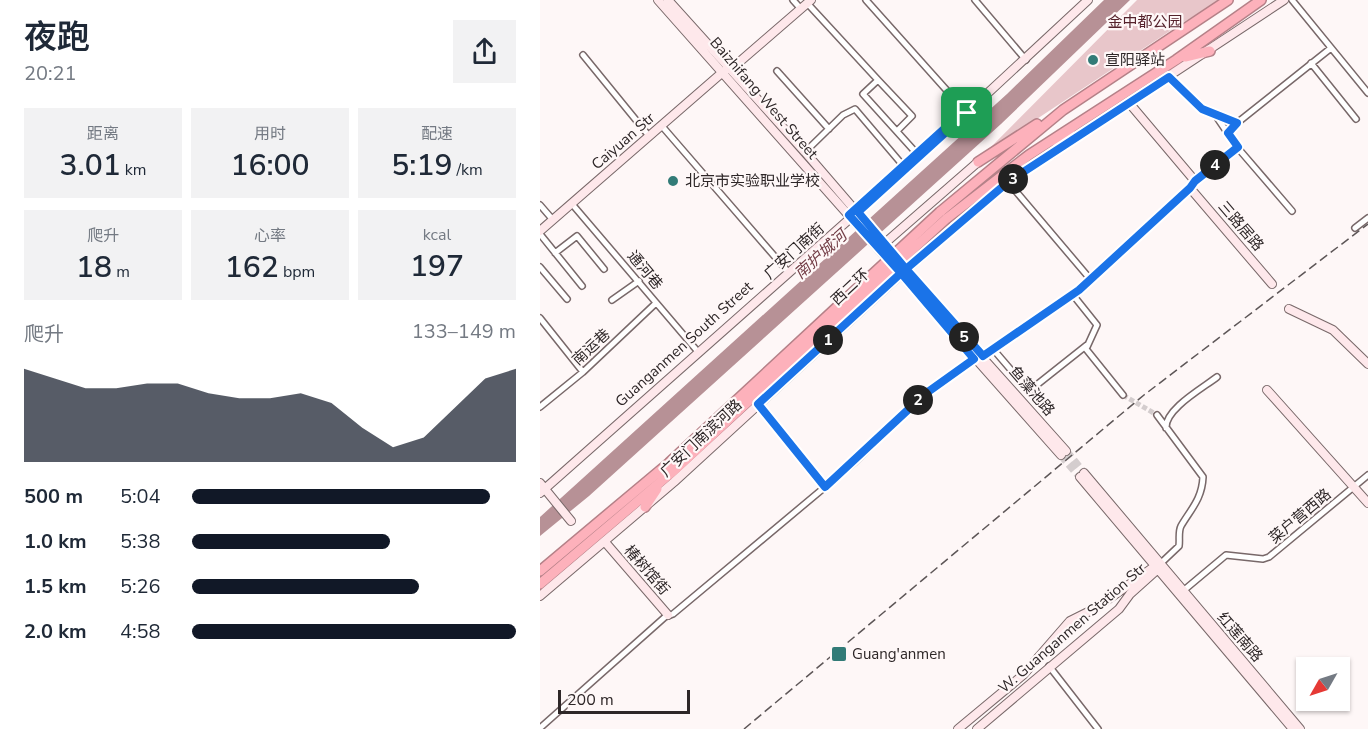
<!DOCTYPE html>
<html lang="zh">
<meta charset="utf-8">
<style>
:root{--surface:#fff;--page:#f2f2f3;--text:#1f2937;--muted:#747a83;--accent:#111827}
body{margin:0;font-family:"Nunito Sans","Noto Sans SC",sans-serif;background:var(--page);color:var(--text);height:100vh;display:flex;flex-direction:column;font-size:22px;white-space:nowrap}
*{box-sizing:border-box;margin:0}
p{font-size:20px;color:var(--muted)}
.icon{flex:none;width:33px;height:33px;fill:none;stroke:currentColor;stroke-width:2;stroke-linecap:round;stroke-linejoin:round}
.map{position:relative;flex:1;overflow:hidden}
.sheet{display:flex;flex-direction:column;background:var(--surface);width:540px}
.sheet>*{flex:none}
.needle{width:39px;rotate:231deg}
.tools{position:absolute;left:756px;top:657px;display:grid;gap:12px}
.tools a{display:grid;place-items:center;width:54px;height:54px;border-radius:0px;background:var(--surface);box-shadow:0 2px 4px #0004;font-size:30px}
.scale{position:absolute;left:18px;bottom:15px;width:132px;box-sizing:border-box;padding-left:6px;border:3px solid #2e2728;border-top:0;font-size:16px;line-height:21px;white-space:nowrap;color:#2e2728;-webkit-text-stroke:4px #fef7f7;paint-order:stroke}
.pin{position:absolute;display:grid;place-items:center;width:51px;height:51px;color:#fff;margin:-26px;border-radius:12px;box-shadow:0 3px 9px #0006}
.km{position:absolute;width:30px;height:30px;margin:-15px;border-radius:50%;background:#222;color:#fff;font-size:16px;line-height:30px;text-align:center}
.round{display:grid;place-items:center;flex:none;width:63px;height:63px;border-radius:0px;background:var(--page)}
.headline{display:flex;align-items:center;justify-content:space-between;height:102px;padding:0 24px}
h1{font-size:33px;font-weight:600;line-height:45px}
.metrics{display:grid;grid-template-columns:repeat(3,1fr);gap:9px;height:102px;padding:6px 24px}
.metrics div{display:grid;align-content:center;border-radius:0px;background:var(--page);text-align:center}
.metrics b{font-size:30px;font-weight:600}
.metrics small{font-size:16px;font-weight:400}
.metrics p{font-size:16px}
.chart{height:168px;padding:12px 24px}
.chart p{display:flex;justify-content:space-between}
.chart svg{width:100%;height:108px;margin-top:6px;fill:var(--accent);opacity:.7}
ul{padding:0 24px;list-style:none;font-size:20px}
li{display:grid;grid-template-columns:96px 72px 1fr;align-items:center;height:45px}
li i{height:15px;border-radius:8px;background:var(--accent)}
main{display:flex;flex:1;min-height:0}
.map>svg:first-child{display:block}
.green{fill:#e8c6ca}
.water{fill:#b79196}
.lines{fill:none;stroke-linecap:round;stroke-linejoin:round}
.street-tunnel{stroke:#d4cdce;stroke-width:5;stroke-dasharray:5 2.5;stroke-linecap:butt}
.secondary-tunnel{stroke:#d4cdce;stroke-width:8;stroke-dasharray:8 4;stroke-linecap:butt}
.street-casing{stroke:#786869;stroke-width:8}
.secondary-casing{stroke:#786869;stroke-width:10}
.highway-casing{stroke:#b58188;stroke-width:12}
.street{stroke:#fff;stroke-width:5}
.secondary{stroke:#fee8eb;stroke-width:8}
.highway{stroke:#fdb1bb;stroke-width:9}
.rail{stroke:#5d5657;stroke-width:1.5;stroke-dasharray:9 4.5;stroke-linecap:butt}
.highway-bridge-casing{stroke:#b58188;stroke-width:12;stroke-linecap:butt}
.highway-bridge{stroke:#fdb1bb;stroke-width:9}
.route-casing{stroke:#fff;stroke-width:12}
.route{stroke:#1a73e8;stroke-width:8}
.poi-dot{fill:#327b77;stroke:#fef7f7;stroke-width:2}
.labels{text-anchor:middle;stroke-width:4.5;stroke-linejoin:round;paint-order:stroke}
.park-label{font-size:15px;fill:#55222c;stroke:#fef7f7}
.poi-label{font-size:15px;fill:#2e2728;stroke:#fef7f7;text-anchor:start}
.street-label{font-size:15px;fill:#2e2728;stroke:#fef7f7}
.water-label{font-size:16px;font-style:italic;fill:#733d46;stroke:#fef7f7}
</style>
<main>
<section class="sheet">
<div class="headline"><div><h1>夜跑</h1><p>20:21</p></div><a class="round"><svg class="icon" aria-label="share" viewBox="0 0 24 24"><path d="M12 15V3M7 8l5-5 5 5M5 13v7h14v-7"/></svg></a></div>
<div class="metrics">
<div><p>距离</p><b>3.01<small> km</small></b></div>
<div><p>用时</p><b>16:00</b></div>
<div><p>配速</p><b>5:19<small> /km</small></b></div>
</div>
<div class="metrics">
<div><p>爬升</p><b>18<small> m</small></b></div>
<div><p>心率</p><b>162<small> bpm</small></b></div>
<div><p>kcal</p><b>197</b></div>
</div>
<div class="chart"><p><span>爬升</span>133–149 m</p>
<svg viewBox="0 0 160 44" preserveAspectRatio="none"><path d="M0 44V6L10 10L20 14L30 14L40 12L50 12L60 16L70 18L80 18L90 16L100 20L110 30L120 38L130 34L140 22L150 10L160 6V44z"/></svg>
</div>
<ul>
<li><b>500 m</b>5:04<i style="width:92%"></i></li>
<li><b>1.0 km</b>5:38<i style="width:61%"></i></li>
<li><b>1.5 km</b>5:26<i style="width:70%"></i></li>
<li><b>2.0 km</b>4:58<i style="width:100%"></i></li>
</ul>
</section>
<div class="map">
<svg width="828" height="729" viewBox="0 0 828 729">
<rect width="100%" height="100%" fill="#fef7f7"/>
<!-- green -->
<path class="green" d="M597,0H682L642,23L444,154Z"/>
<!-- water -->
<path class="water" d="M564,0H590L461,124L49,496L0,536V517L467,94Z"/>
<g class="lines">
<!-- street-tunnel -->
<path class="street-tunnel" d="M583,395L617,415"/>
<!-- secondary-tunnel -->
<path class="secondary-tunnel" d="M526,451L544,473
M521,455L540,477"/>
<!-- street casing -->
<g class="street-casing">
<path id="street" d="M253,0L261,9
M326,0L427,113
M435,0L486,60
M752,0L828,93
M267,3L338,80L323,94L379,156
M43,55L109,136
M771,63L816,119
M237,71L289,129
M629,77L662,109L697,123L791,48
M338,80L372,116L357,131
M676,116L697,147L752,211
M121,125L249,273
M265,152L303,115L315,109L366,169
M655,181L697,147
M468,182L551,280
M32,204L159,353
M0,205L13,220
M815,228L828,218
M0,234L42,286
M15,253L37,236L64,269
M0,267L27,299
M533,295L557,325L546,349L583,395
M72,300L99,281
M0,318L43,372
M453,349L489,391L547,345
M443,356L539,290L650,188
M218,404L285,487
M0,407L43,372L116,303
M617,415L663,477C662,499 651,509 641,526C638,532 640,540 639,546L620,564
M626,428C625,409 663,388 677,377
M643,591L686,555L723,559L729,557L828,475
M509,666L558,729
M0,728L125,617L133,614L315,462L385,394L434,359"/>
</g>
<!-- secondary casing -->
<g class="secondary-casing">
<path id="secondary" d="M118,0L521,455
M128,0L265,152L425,338L526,451
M590,104L655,181L650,188L732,284
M0,231L184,71L197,64L271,0
M345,243L438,162
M749,309L793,330L828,364
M727,390L828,503
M544,473L760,729
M540,477L753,729
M0,483L31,521
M0,493L366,169L548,0
M65,542L128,615
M0,596L134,482L361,274L468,182L744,0
M418,729L483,675L530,621L556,608L618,564
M437,729L579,609L590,594L619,568"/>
</g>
<!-- highway casing -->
<g class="highway-casing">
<path id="highway" d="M645,57L670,51
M512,153L530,133
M438,162L497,124
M400,212L523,110L688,0
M406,219L489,155L636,60L721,0
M105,507L117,489
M0,571L129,463L309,296
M0,584L137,468L315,302"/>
</g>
<!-- street -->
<use href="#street" class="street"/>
<!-- secondary -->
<use href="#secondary" class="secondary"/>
<!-- highway -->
<use href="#highway" class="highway"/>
<!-- rail -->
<path class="rail" d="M204,729L604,395L828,224"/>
<!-- highway-bridge casing -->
<g class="highway-bridge-casing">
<path id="highway-bridge" d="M309,296L400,212
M315,302L406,219"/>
</g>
<!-- highway-bridge -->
<use href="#highway-bridge" class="highway-bridge"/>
</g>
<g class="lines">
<!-- route casing -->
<g class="route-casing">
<path id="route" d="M427,113L318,212L366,269L361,273L218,404L285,487L385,394L434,359L361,273L366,269L468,182L629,77L662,109L697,123L688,133L698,147L655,181L650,188L539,290L443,356L366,269L361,273L309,215L425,110L427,113"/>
</g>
<!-- route -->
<use href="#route" class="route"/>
</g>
<!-- markers -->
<g class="poi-dot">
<circle cx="553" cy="60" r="6"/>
<circle cx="133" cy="181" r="6"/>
<rect x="291" y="646" width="16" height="16" rx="3"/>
</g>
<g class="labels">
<!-- park labels -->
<g class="park-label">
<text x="605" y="27">金中都公园</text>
</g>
<!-- poi labels -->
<g class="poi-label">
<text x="565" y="65">宣阳驿站</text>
<text x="145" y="186">北京市实验职业学校</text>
<text x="312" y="659">Guang'anmen</text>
</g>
<!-- street labels -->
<g class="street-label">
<text transform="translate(224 98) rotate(49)" y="5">Baizhifang West Street</text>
<text transform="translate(83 141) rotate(-41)" y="5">Caiyuan Str</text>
<text transform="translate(701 226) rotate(49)" y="5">三路居路</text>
<text transform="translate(254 251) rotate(-42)" y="5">广安门南街</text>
<text transform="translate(105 270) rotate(50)" y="5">通河巷</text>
<text transform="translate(310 287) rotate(-43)" y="5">西二环</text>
<text transform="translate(144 344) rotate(-42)" y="5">Guanganmen South Street</text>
<text transform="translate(51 347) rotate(-43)" y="5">南运巷</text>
<text transform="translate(492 391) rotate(49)" y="5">鱼藻池路</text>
<text transform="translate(161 438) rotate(-43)" y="5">广安门南滨河路</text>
<text transform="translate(760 516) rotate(-40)" y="5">菜户营西路</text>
<text transform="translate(107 570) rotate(49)" y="5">椿树馆街</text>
<text transform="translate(532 628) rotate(-41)" y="5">W. Guanganmen Station Str</text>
<text transform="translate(700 637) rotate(49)" y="5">红莲南路</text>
</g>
<!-- water labels -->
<g class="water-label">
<text transform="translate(280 254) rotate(-42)" y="6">南护城河</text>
</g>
</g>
</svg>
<div class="tools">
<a><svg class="needle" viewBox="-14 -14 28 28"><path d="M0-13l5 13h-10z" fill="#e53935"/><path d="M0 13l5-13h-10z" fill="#747a83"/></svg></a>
</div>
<div class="scale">200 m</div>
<div class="pin" style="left:427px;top:113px;background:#1e9e55"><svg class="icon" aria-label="arrive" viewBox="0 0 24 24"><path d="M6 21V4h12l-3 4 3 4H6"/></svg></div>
<b class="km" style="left:288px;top:340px">1</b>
<b class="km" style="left:378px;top:400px">2</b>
<b class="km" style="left:473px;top:179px">3</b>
<b class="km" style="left:675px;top:165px">4</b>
<b class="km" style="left:424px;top:337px">5</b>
</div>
</main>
